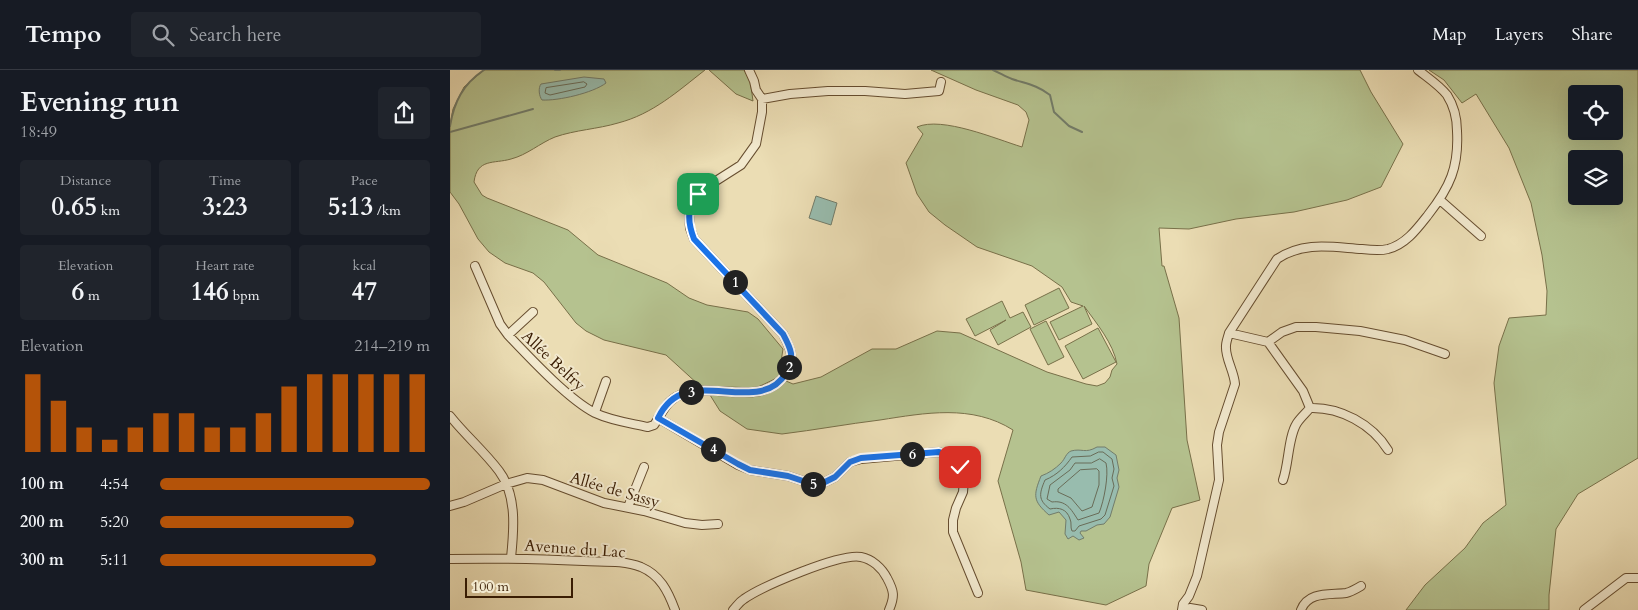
<!DOCTYPE html>
<meta charset="utf-8">
<style>
:root{--surface:#171b24;--page:#20242c;--text:#f1f3f6;--muted:#9ea1a6;--line:#363941;--accent:#b45309}
body{margin:0;font-family:Cardo,serif;background:var(--page);color:var(--text);height:100vh;display:flex;flex-direction:column;font-size:19px;white-space:nowrap}
*{box-sizing:border-box;margin:0}
p{font-size:16px;color:var(--muted)}
.icon{flex:none;width:28px;height:28px;fill:none;stroke:currentColor;stroke-width:2;stroke-linecap:round;stroke-linejoin:round}
.map{position:relative;flex:1;overflow:hidden}
.details{display:flex;flex-direction:column;background:var(--surface);width:450px}
.details>*{flex:none}
.tools{position:absolute;left:1118px;top:15px;display:grid;gap:10px}
.tools a{display:grid;place-items:center;width:55px;height:55px;border-radius:5px;background:var(--surface);box-shadow:0 5px 20px #0002;font-size:25px}
.scale{position:absolute;left:15px;bottom:12px;width:108px;box-sizing:border-box;padding-left:5px;border:2px solid #3a1d03;border-top:0;font-size:14px;line-height:18px;white-space:nowrap;color:#3a1d03;-webkit-text-stroke:4px #f2e9ce;paint-order:stroke}
.pin{position:absolute;display:grid;place-items:center;width:42px;height:42px;color:#fff;margin:-21px;border-radius:10px;box-shadow:0 2px 8px #0006}
.km{position:absolute;width:25px;height:25px;margin:-12px;border-radius:50%;background:#222;color:#fff;font-size:14px;line-height:25px;text-align:center}
.round{display:grid;place-items:center;flex:none;width:52px;height:52px;border-radius:5px;background:var(--page)}
.summary{display:flex;align-items:center;justify-content:space-between;height:85px;padding:0 20px}
h1{font-size:28px;font-weight:700;line-height:38px}
.figures{display:grid;grid-template-columns:repeat(3,1fr);gap:8px;height:85px;padding:5px 20px}
.figures div{display:grid;align-content:center;border-radius:5px;background:var(--page);text-align:center}
.figures b{font-size:25px;font-weight:700}
.figures small{font-size:14px;font-weight:400}
.figures p{font-size:14px}
.chart{height:140px;padding:10px 20px}
.chart p{display:flex;justify-content:space-between}
.chart svg{width:100%;height:90px;margin-top:5px;stroke:var(--accent);stroke-width:6}
ul{padding:0 20px;list-style:none;font-size:16px}
li{display:grid;grid-template-columns:80px 60px 1fr;align-items:center;height:38px}
li i{height:12px;border-radius:6px;background:var(--accent)}
header{display:flex;align-items:center;gap:30px;box-sizing:border-box;height:70px;padding:0 25px;background:var(--surface);border-bottom:1px solid var(--line)}
header strong{font-size:24px}
nav{display:flex;gap:28px;margin-inline-start:auto;font-size:18px}
.search{width:350px;height:45px;background:var(--page);display:flex;align-items:center;gap:12px;box-sizing:border-box;padding:0 18px;border-radius:5px;color:var(--muted);font-size:19px}
main{display:flex;flex:1;min-height:0}
.map>svg:first-child{display:block}
.green{fill:#b5c28f;stroke:#787049;fill-rule:evenodd}
.water{fill:#98bcae;stroke:#727c6a}
.lines{fill:none;stroke-linecap:round;stroke-linejoin:round}
.shore{stroke:#696c58;stroke-width:1}
.stream{stroke:#727c6a;stroke-width:2}
.minor-casing{stroke:#664d2f;stroke-width:10}
.minor{stroke:#f2e9ce;stroke-width:8}
.route-casing{stroke:#fff;stroke-width:10}
.route{stroke:#1a73e8;stroke-width:6}
.labels{text-anchor:middle;stroke-width:4;stroke-linejoin:round;paint-order:stroke}
.street-label{font-size:16px;fill:#3a1d03;stroke:#f2e9ce}
</style>
<header>
<strong>Tempo</strong>
<div class="search"><svg class="icon" aria-label="search" viewBox="0 0 24 24"><circle cx="10" cy="10" r="6"/><path d="M15 15l6 6"/></svg>Search here</div>
<nav><a>Map</a><a>Layers</a><a>Share</a></nav>
</header>
<main>
<section class="details">
<div class="summary"><div><h1>Evening run</h1><p>18:49</p></div><a class="round"><svg class="icon" aria-label="share" viewBox="0 0 24 24"><path d="M12 15V3M7 8l5-5 5 5M5 13v7h14v-7"/></svg></a></div>
<div class="figures">
<div><p>Distance</p><b>0.65<small> km</small></b></div>
<div><p>Time</p><b>3:23</b></div>
<div><p>Pace</p><b>5:13<small> /km</small></b></div>
</div>
<div class="figures">
<div><p>Elevation</p><b>6<small> m</small></b></div>
<div><p>Heart rate</p><b>146<small> bpm</small></b></div>
<div><p>kcal</p><b>47</b></div>
</div>
<div class="chart"><p><span>Elevation</span>214–219 m</p>
<svg viewBox="0 0 160 44" preserveAspectRatio="none"><path d="M5 44V6M15 44V19M25 44V32M35 44V38M45 44V32M55 44V25M65 44V25M75 44V32M85 44V32M95 44V25M105 44V12M115 44V6M125 44V6M135 44V6M145 44V6M155 44V6"/></svg>
</div>
<ul>
<li><b>100 m</b>4:54<i style="width:100%"></i></li>
<li><b>200 m</b>5:20<i style="width:72%"></i></li>
<li><b>300 m</b>5:11<i style="width:80%"></i></li>
</ul>
</section>
<div class="map">
<svg width="1188" height="540" viewBox="0 0 1188 540">
<rect width="100%" height="100%" fill="#ebddb4"/>
<filter id="stains"><feTurbulence type="fractalNoise" baseFrequency=".004" numOctaves="4"/><feColorMatrix values="0 0 0 0 .2 0 0 0 0 .09 0 0 0 0 .02 0 0 0 .5 -.17"/></filter>
<radialGradient id="worn" r=".72"><stop offset=".6" stop-color="#630" stop-opacity="0"/><stop offset="1" stop-color="#630" stop-opacity=".3"/></radialGradient>
<!-- green -->
<path class="green" d="M34,0H255C228,21 203,44 168,53C148,59 125,60 105,67C90,73 77,85 61,89C44,94 27,88 24,112L32,125L37,128L118,160L148,185L217,213L239,228L257,235L298,242L308,249L333,279L330,298L331,306L306,318L250,316L216,285L154,270L136,261L126,253L94,212L83,203L55,193L39,182L28,169L9,134L0,122V56L3,39L14,17Z
M259,0H294L300,9L303,31L286,24Z
M481,0H910L921,22L953,74L931,117L897,130L844,142L786,149L739,159L709,158L712,196H714L729,248L737,370L750,430L722,438L699,494L696,516L656,535L576,520L571,492L548,411L563,360C522,334 475,343 430,350C397,354 365,360 332,364L297,359L270,341L260,325H311L336,311L343,314L371,307L422,279H446L487,261L510,263L597,302L636,314L647,316L655,313L660,307L662,300L667,294C663,273 647,254 634,236L642,254L609,270L600,252L633,236L621,232L612,217L582,196L527,177L495,155L479,142L467,124L456,93L473,64L467,57C492,46 546,69 572,77L579,50L576,42L568,35L526,20Z
M979,0H1188V388L1128,424L1106,459L1099,525V540H956L975,515L1015,478L1033,453L1056,435L1044,313L1049,276L1059,248L1096,245L1097,221L1092,185L1081,133L1059,78L1026,24L1012,33L994,10ZM1126,24H1164V61H1126ZM1126,89H1164V126H1126Z
M609,218L619,238L584,255L575,235Z
M552,231L560,248L573,242L581,257L548,275L540,260L556,250L525,266L516,249Z
M596,251L614,287L598,295L580,259Z
M648,258L666,292L633,309L615,276Z"/>
<!-- water -->
<path class="water" d="M134,7L154,9L156,13C143,23 108,31 92,30C89,26 88,18 91,14Z
M366,126L387,133L381,155L359,148Z
M647,377H655L666,385L669,400L667,408L669,417L660,447L654,454L647,455L636,461H631L630,463L634,468L629,470L623,466L618,469L615,464L616,450L609,442L599,445C583,431 583,426 591,406C599,403 605,399 611,393C615,389 616,383 621,381C632,378 635,384 647,377Z"/>
<g class="lines">
<!-- shore -->
<path class="shore" d="M134,12L137,14L135,17L100,25L95,23L96,18Z
M649,382H653L662,389L664,399L662,408L664,416L655,445L651,449L629,456L625,461H622C620,457 622,453 620,449C617,439 609,437 600,439C588,430 589,424 595,410C607,405 615,397 622,387L640,386Z
M650,389L656,393C659,405 654,431 649,443L628,450C621,439 616,430 602,432L597,429L600,415L620,400L625,393H641Z
M647,399L649,401V415L642,437L632,441L621,428L608,422V419L630,400Z"/>
<!-- stream -->
<path class="stream" d="M105,0H110
M543,0C550,3 556,7 562,9C577,14 587,15 600,25L604,42L619,56L632,62
M0,56C4,32 13,14 34,0
M0,62L83,39"/>
<!-- minor casing -->
<g class="minor-casing">
<path id="minor" d="M312,29L340,24L378,21H415L455,24L489,21L491,12
M990,130L1031,166
M25,196L50,254L58,265C80,288 118,329 145,343C162,351 180,353 198,357L204,355C214,341 216,329 235,323C264,313 316,338 336,303C345,286 341,280 333,264L244,169L240,158L239,144L241,132L258,116L291,95L306,74L312,42V29L306,20L304,11L299,0
M779,263L818,272L832,262L846,257H866L910,261L955,270L995,284
M58,265L83,242
M818,272L853,321L860,338C890,337 922,354 938,380
M145,342L156,311
M0,346C15,365 34,381 49,401C67,425 64,459 61,488
M208,348L288,395L300,400L338,406L365,415L375,412L385,407L400,392L411,389L489,382L501,388L510,397L514,410L513,422L506,438L503,450V462L528,523
M833,410C839,393 838,367 847,353C851,347 856,343 860,338
M0,436L14,432L56,414L77,408L93,410L154,433L194,441L235,453L252,455L268,454
M178,437L194,397
M0,489C45,488 89,489 134,491C152,492 173,490 191,497C210,505 218,521 225,540
M283,540C287,536 289,532 294,529C313,516 390,483 411,487C422,489 432,498 437,508C444,521 445,526 439,540
M732,540L733,534L739,526L747,506L769,410L767,375L769,362L785,314C784,301 775,288 776,276C776,272 778,267 779,263L827,189C854,171 881,177 912,179C920,180 930,181 938,179C956,174 967,159 978,145C1000,117 1009,97 1007,61C1007,48 1004,36 997,25C989,15 978,8 968,0
M735,540L740,538L752,540
M851,540C858,521 880,525 896,523C901,522 906,519 911,516
M1134,540L1176,508H1188"/>
</g>
<!-- minor -->
<use href="#minor" class="minor"/>
</g>
<g class="lines">
<!-- route casing -->
<g class="route-casing">
<path id="route" d="M248,124C236,138 238,153 244,169L333,264C341,279 345,286 336,303C316,338 266,313 236,323C223,326 214,336 208,348L288,394L300,400L338,406L365,415L375,412L385,407L400,392L411,388L489,382L501,388L510,397"/>
</g>
<!-- route -->
<use href="#route" class="route"/>
</g>
<g class="labels">
<!-- street labels -->
<g class="street-label">
<text transform="translate(104 290) rotate(43)" y="6">Allée Belfry</text>
<text transform="translate(165 419) rotate(16)" y="6">Allée de Sassy</text>
<text transform="translate(125 478) rotate(4)" y="6">Avenue du Lac</text>
</g>
</g>
<rect width="100%" height="100%" filter="url(#stains)"/>
<rect width="100%" height="100%" fill="url(#worn)"/>
</svg>
<div class="tools">
<a><svg class="icon" aria-label="locate" viewBox="0 0 24 24"><circle cx="12" cy="12" r="6"/><path d="M12 2v4M12 18v4M2 12h4M18 12h4"/></svg></a>
<a><svg class="icon" aria-label="layers" viewBox="0 0 24 24"><path d="M12 4l9 5-9 5-9-5zM3 14l9 5 9-5"/></svg></a>
</div>
<div class="scale">100 m</div>
<div class="pin" style="left:248px;top:124px;background:#1e9e55"><svg class="icon" aria-label="arrive" viewBox="0 0 24 24"><path d="M6 21V4h12l-3 4 3 4H6"/></svg></div>
<div class="pin" style="left:510px;top:397px;background:#d93025"><svg class="icon" aria-label="check" viewBox="0 0 24 24"><path d="M5 12l5 5 9-10"/></svg></div>
<b class="km" style="left:285px;top:212px">1</b>
<b class="km" style="left:339px;top:297px">2</b>
<b class="km" style="left:241px;top:322px">3</b>
<b class="km" style="left:263px;top:379px">4</b>
<b class="km" style="left:363px;top:414px">5</b>
<b class="km" style="left:462px;top:384px">6</b>
</div>
</main>
